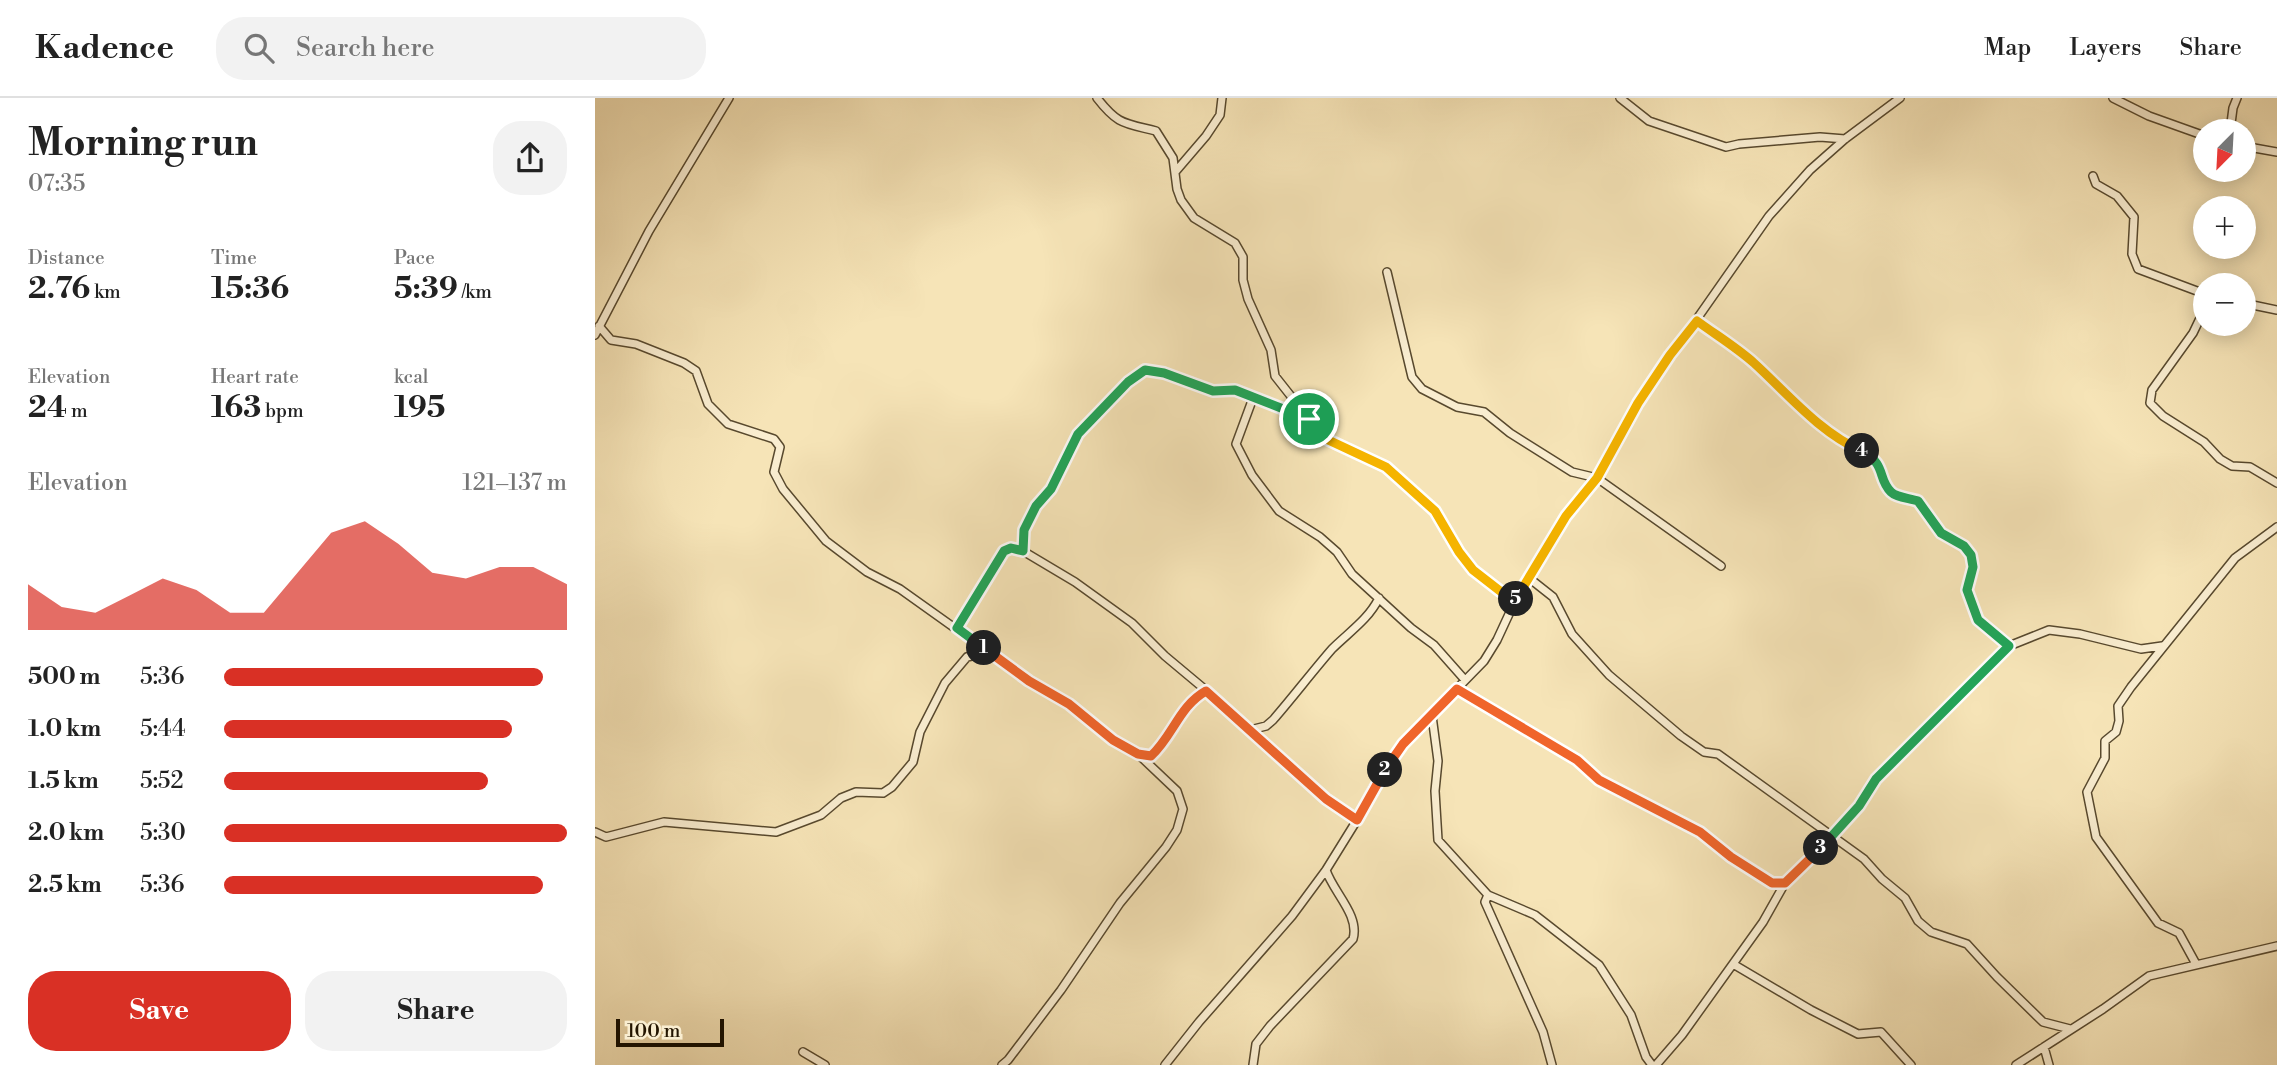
<!DOCTYPE html>
<meta charset="utf-8">
<style>
:root{--surface:#fff;--page:#f2f2f2;--text:#222;--muted:#767676;--line:#e0e0e0;--accent:#d93025}
body{margin:0;font-family:"Libre Bodoni",serif;background:var(--page);color:var(--text);height:100vh;display:flex;flex-direction:column;font-size:26px;white-space:nowrap}
*{box-sizing:border-box;margin:0}
p{font-size:23px;color:var(--muted)}
.icon{flex:none;width:38px;height:38px;fill:none;stroke:currentColor;stroke-width:2;stroke-linecap:round;stroke-linejoin:round}
.map{position:relative;flex:1;overflow:hidden}
.side{display:flex;flex-direction:column;background:var(--surface);width:595px}
.side>*{flex:none}
.needle{width:46px;rotate:204deg}
.buttons{position:absolute;left:1598px;top:21px;display:grid;gap:14px}
.buttons a{display:grid;place-items:center;width:63px;height:63px;border-radius:50%;background:var(--surface);box-shadow:0 4px 18px #0003;font-size:35px}
.scale{position:absolute;left:21px;bottom:18px;width:108px;box-sizing:border-box;padding-left:7px;border:4px solid #241501;border-top:0;font-size:19px;line-height:24px;white-space:nowrap;color:#241501;-webkit-text-stroke:5px #f9edd0;paint-order:stroke}
.pin{position:absolute;display:grid;place-items:center;width:60px;height:60px;color:#fff;margin:-30px;border:4px solid #fff;border-radius:50%;box-shadow:0 2px 7px #0007}
.km{position:absolute;width:35px;height:35px;margin:-18px;border-radius:50%;background:#222;color:#fff;font-size:19px;line-height:35px;text-align:center}
.round{display:grid;place-items:center;flex:none;width:74px;height:74px;border-radius:28px;background:var(--page)}
.head{display:flex;align-items:center;justify-content:space-between;height:119px;padding:0 28px}
h1{font-size:38px;font-weight:700;line-height:52px}
.stats{display:grid;grid-template-columns:repeat(3,1fr);gap:10px;height:119px;padding:7px 28px}
.stats div{display:grid;align-content:center}
.stats b{font-size:30px;font-weight:700}
.stats small{font-size:19px;font-weight:400}
.stats p{font-size:19px}
.chart{height:196px;padding:14px 28px}
.chart p{display:flex;justify-content:space-between}
.chart svg{width:100%;height:126px;margin-top:7px;fill:var(--accent);opacity:.7}
.button{display:flex;gap:14px;margin-top:auto;padding:14px 28px}
.button a{flex:1;height:80px;border-radius:28px;background:var(--accent);color:#fff;font-size:28px;font-weight:700;line-height:80px;text-align:center}
.button a+a{background:var(--page);color:var(--text)}
ul{padding:0 28px;list-style:none;font-size:23px}
li{display:grid;grid-template-columns:112px 84px 1fr;align-items:center;height:52px}
li i{height:18px;border-radius:9px;background:var(--accent)}
header{display:flex;align-items:center;gap:42px;box-sizing:border-box;height:98px;padding:0 35px;background:var(--surface);border-bottom:2px solid var(--line)}
header strong{font-size:33px}
nav{display:flex;gap:38px;margin-inline-start:auto;font-size:24px}
.search{width:490px;height:63px;background:var(--page);display:flex;align-items:center;gap:18px;box-sizing:border-box;padding:0 24px;border-radius:28px;color:var(--muted);font-size:26px}
main{display:flex;flex:1;min-height:0}
.map>svg:first-child{display:block}
.lines{fill:none;stroke-linecap:round;stroke-linejoin:round}
.street-casing{stroke:#58492e;stroke-width:10}
.street{stroke:#f9edd0;stroke-width:7}
.split-1-casing{stroke:#fff;stroke-width:14}
.split-2-casing{stroke:#fff;stroke-width:14}
.split-3-casing{stroke:#fff;stroke-width:14}
.split-4-casing{stroke:#fff;stroke-width:14}
.split-5-casing{stroke:#fff;stroke-width:14}
.split-6-casing{stroke:#fff;stroke-width:14}
.split-1{stroke:#22a559;stroke-width:9}
.split-2{stroke:#f0652b;stroke-width:9}
.split-3{stroke:#f0652b;stroke-width:9}
.split-4{stroke:#22a559;stroke-width:9}
.split-5{stroke:#f5b400;stroke-width:9}
.split-6{stroke:#f5b400;stroke-width:9}
</style>
<header>
<strong>Kadence</strong>
<div class="search"><svg class="icon" aria-label="search" viewBox="0 0 24 24"><circle cx="10" cy="10" r="6"/><path d="M15 15l6 6"/></svg>Search here</div>
<nav><a>Map</a><a>Layers</a><a>Share</a></nav>
</header>
<main>
<section class="side">
<div class="head"><div><h1>Morning run</h1><p>07:35</p></div><a class="round"><svg class="icon" aria-label="share" viewBox="0 0 24 24"><path d="M12 15V3M7 8l5-5 5 5M5 13v7h14v-7"/></svg></a></div>
<div class="stats">
<div><p>Distance</p><b>2.76<small> km</small></b></div>
<div><p>Time</p><b>15:36</b></div>
<div><p>Pace</p><b>5:39<small> /km</small></b></div>
</div>
<div class="stats">
<div><p>Elevation</p><b>24<small> m</small></b></div>
<div><p>Heart rate</p><b>163<small> bpm</small></b></div>
<div><p>kcal</p><b>195</b></div>
</div>
<div class="chart"><p><span>Elevation</span>121–137 m</p>
<svg viewBox="0 0 160 44" preserveAspectRatio="none"><path d="M0 44V28L10 36L20 38L30 32L40 26L50 30L60 38L70 38L80 24L90 10L100 6L110 14L120 24L130 26L140 22L150 22L160 28V44z"/></svg>
</div>
<ul>
<li><b>500 m</b>5:36<i style="width:93%"></i></li>
<li><b>1.0 km</b>5:44<i style="width:84%"></i></li>
<li><b>1.5 km</b>5:52<i style="width:77%"></i></li>
<li><b>2.0 km</b>5:30<i style="width:100%"></i></li>
<li><b>2.5 km</b>5:36<i style="width:93%"></i></li>
</ul>
<div class="button"><a>Save</a><a>Share</a></div>
</section>
<div class="map">
<svg width="1682" height="967" viewBox="0 0 1682 967">
<rect width="100%" height="100%" fill="#f6e4b7"/>
<filter id="stains"><feTurbulence type="fractalNoise" baseFrequency=".00286" numOctaves="4"/><feColorMatrix values="0 0 0 0 .2 0 0 0 0 .09 0 0 0 0 .02 0 0 0 .5 -.17"/></filter>
<radialGradient id="worn" r=".72"><stop offset=".6" stop-color="#630" stop-opacity="0"/><stop offset="1" stop-color="#630" stop-opacity=".3"/></radialGradient>
<g class="lines">
<!-- street casing -->
<g class="street-casing">
<path id="street" d="M502,0C523,27 529,25 561,33L578,60L582,91L586,102L599,120L640,145L648,159V182L653,201L676,252L680,278L729,340L791,369L840,413L865,454L879,472L905,493L921,501
M1025,0L1054,23L1131,49L1144,46L1225,39L1250,41
M1518,0L1554,18L1610,38
M1635,33L1638,10L1642,0
M1648,48L1682,54
M581,73L611,38L625,17L627,0
M1498,78L1501,86L1522,98L1539,119L1537,156L1543,171L1610,196
M792,174L817,279L827,291L862,309L889,314L915,335L977,374L1002,380L1126,468
M1648,205L1682,212
M1610,210L1598,235L1557,292L1555,305L1568,318L1609,344L1625,361L1637,368L1655,369L1682,385
M1102,223L1157,263L1223,324L1254,348L1280,363L1295,393L1302,398L1323,403L1346,435L1369,448L1376,457L1378,469L1372,492L1383,522L1414,548
M4,228L16,242L41,246L89,265L101,273L113,306L133,326L179,341L185,349L179,374L188,391L231,443L272,474L305,491L434,583L474,606L518,642L543,656L556,658C577,638 584,608 611,593
M0,237L54,133L134,0
M658,300L641,346L657,377L684,413L725,439L742,454L757,476L816,530L839,547L870,582
M428,453L429,432L441,409L456,392L483,336L533,284L550,272L569,275L618,293L640,292L713,321
M934,480L958,499L977,536L1014,577L1086,638L1109,654L1123,656L1269,761L1287,781L1310,800L1323,823L1336,834L1372,846L1402,879L1448,924L1475,931
M362,530L409,453L416,450L428,453L480,484L537,525L570,558L625,604L731,701L762,722
M862,591L982,662L1004,682L1105,734L1136,759L1177,785H1190
M837,618L843,663L840,693L843,742L893,797L890,804L948,934L957,967
M655,632L671,628L678,622C698,599 717,574 737,551C754,534 773,522 784,500
M0,734L11,739L69,724L181,734L226,717L246,700L261,694L288,695L297,689L318,664L325,634L350,585L372,559L394,554
M893,797L940,817L1004,867L1036,917L1051,959L1057,967
M1138,866L1216,912L1263,936L1286,934L1316,967
M1601,866L1584,835L1563,825L1501,739L1492,694L1510,660V643L1521,634L1524,623L1523,608L1536,589L1640,460L1682,429
M1449,949L1454,967
M208,954L230,967
M407,967L413,962L466,892L525,805L571,749L582,732L588,711L582,693L543,656
M570,967L604,924L697,818L731,772L762,722L778,690L808,646L889,563L902,542L921,501L948,455L971,418L1002,380L1043,305L1174,118L1215,72L1250,41L1305,0
M658,967L661,946L675,928L758,841C765,817 738,794 731,772
M1061,967L1087,937L1168,824L1190,785L1236,739L1264,708L1281,682L1414,548L1454,532L1485,536L1546,551L1567,548
M1421,967L1508,911L1554,878L1682,848"/>
</g>
<!-- street -->
<use href="#street" class="street"/>
</g>
<g class="lines">
<!-- split-1 casing -->
<g class="split-1-casing">
<path id="split-1" d="M389,550L362,530L409,453L416,450L428,453L429,432L441,408L456,391L483,336L533,284L550,272L569,275L618,293L640,292L714,321"/>
</g>
<!-- split-2 casing -->
<g class="split-2-casing">
<path id="split-2" d="M389,550L434,583L474,606L518,642L543,656L556,658C578,638 584,608 611,593L731,701L762,722L790,672"/>
</g>
<!-- split-3 casing -->
<g class="split-3-casing">
<path id="split-3" d="M790,672L808,646L862,591L982,662L1004,682L1105,734L1136,759L1177,785H1190L1226,750"/>
</g>
<!-- split-4 casing -->
<g class="split-4-casing">
<path id="split-4" d="M1226,750L1264,708L1281,681L1414,548L1383,522L1372,492L1378,469L1376,457L1369,448L1346,435L1323,403C1315,400 1302,400 1296,394C1282,380 1292,367 1267,353"/>
</g>
<!-- split-5 casing -->
<g class="split-5-casing">
<path id="split-5" d="M921,501L971,418L1002,380L1043,305L1075,257L1102,223C1121,237 1141,249 1159,265C1192,295 1225,335 1267,353"/>
</g>
<!-- split-6 casing -->
<g class="split-6-casing">
<path id="split-6" d="M714,321L729,340L791,369L840,413L864,454L878,472L905,493L921,501"/>
</g>
<!-- split-1 -->
<use href="#split-1" class="split-1"/>
<!-- split-2 -->
<use href="#split-2" class="split-2"/>
<!-- split-3 -->
<use href="#split-3" class="split-3"/>
<!-- split-4 -->
<use href="#split-4" class="split-4"/>
<!-- split-5 -->
<use href="#split-5" class="split-5"/>
<!-- split-6 -->
<use href="#split-6" class="split-6"/>
</g>
<rect width="100%" height="100%" filter="url(#stains)"/>
<rect width="100%" height="100%" fill="url(#worn)"/>
</svg>
<div class="buttons">
<a><svg class="needle" viewBox="-14 -14 28 28"><path d="M0-13l5 13h-10z" fill="#e53935"/><path d="M0 13l5-13h-10z" fill="#767676"/></svg></a>
<a>+</a>
<a>−</a>
</div>
<div class="scale">100 m</div>
<div class="pin" style="left:714px;top:321px;background:#1e9e55"><svg class="icon" aria-label="arrive" viewBox="0 0 24 24"><path d="M6 21V4h12l-3 4 3 4H6"/></svg></div>
<b class="km" style="left:389px;top:550px">1</b>
<b class="km" style="left:790px;top:672px">2</b>
<b class="km" style="left:1226px;top:750px">3</b>
<b class="km" style="left:1267px;top:353px">4</b>
<b class="km" style="left:921px;top:501px">5</b>
</div>
</main>
